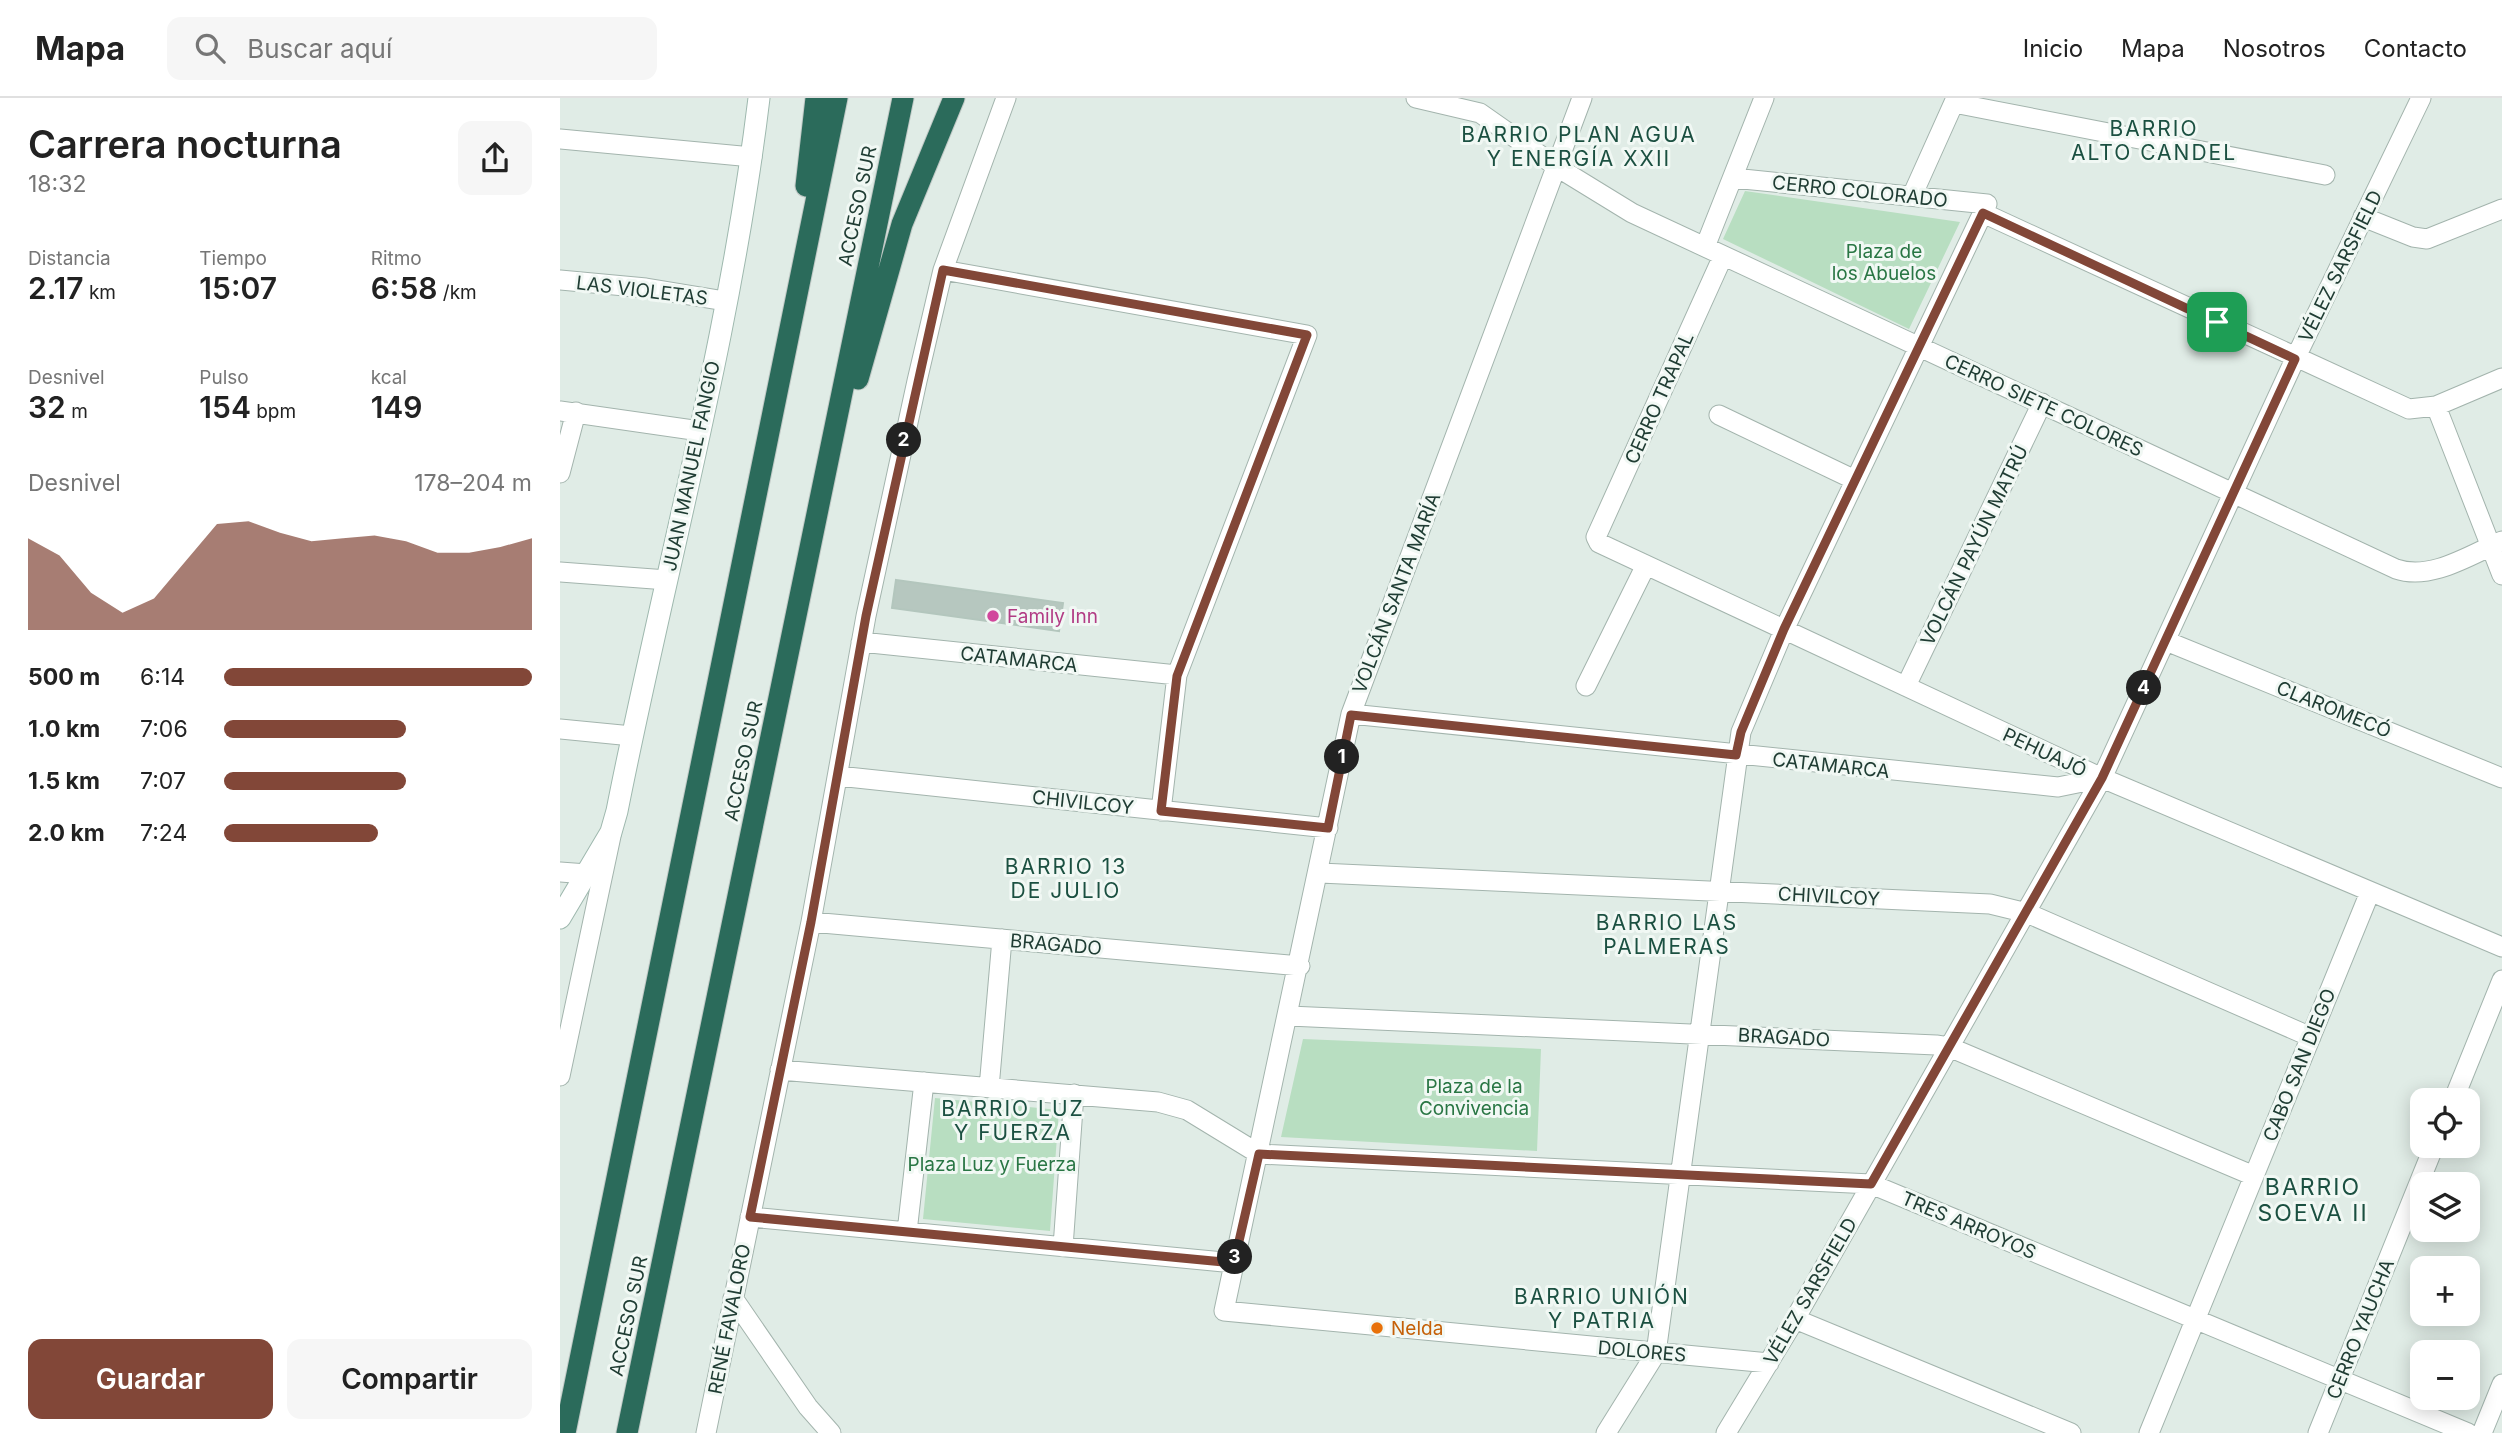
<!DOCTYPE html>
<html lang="es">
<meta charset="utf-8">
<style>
:root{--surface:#fff;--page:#f6f6f6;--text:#222;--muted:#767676;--line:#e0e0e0;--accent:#824738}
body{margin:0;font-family:Inter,sans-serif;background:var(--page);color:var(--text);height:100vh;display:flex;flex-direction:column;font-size:26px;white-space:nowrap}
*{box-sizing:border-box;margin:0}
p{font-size:23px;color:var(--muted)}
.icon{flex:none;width:38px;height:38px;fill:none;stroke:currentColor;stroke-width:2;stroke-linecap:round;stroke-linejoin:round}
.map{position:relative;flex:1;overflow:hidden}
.sheet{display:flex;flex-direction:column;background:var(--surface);width:560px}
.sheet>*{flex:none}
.fabs{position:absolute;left:1850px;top:990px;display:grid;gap:14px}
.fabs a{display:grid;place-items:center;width:70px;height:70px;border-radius:14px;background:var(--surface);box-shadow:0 4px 18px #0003;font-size:35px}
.pin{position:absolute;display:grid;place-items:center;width:60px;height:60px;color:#fff;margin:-30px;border-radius:14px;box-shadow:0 4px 10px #0006}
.km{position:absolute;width:35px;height:35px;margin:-18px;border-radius:50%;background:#222;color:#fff;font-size:19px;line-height:35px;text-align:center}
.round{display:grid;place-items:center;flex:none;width:74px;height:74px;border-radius:14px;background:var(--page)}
.overview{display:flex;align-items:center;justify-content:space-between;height:119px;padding:0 28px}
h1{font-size:38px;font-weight:600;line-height:52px}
.stats{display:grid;grid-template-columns:repeat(3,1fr);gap:10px;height:119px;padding:7px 28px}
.stats div{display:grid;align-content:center}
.stats b{font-size:30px;font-weight:600}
.stats small{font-size:19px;font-weight:400}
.stats p{font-size:19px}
.chart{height:196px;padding:14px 28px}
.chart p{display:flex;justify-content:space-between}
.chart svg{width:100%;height:126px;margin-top:7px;fill:var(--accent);opacity:.7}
.button{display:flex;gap:14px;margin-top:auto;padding:14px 28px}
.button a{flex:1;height:80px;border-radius:14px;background:var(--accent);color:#fff;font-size:28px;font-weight:600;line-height:80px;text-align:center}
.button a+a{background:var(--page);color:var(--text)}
ul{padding:0 28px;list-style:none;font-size:23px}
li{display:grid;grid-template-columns:112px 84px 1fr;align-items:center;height:52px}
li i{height:18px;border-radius:9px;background:var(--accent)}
header{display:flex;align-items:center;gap:42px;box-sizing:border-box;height:98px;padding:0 35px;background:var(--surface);border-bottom:2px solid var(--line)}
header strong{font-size:33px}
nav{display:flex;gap:38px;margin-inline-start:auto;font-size:24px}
.search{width:490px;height:63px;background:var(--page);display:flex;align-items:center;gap:18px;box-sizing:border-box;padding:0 24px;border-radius:14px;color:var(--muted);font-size:26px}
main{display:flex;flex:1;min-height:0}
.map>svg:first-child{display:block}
.green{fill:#b8dec1}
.building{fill:#b6c7bf;stroke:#b3c6bd;stroke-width:2}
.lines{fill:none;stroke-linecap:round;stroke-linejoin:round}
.street-casing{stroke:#a3b4ad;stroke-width:21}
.secondary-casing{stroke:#9eb8ae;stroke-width:23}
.highway-casing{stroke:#c1c9c6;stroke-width:23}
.street{stroke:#fff;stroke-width:19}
.secondary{stroke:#fff;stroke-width:21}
.highway{stroke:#2b6b5b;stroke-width:21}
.route-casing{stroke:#fff;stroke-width:14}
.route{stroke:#824738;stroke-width:9}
.hotel-dot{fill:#d1479c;stroke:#f1f8f4;stroke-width:2.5}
.food-dot{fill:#e8710a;stroke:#f1f8f4;stroke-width:2.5}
.labels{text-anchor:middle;stroke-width:6;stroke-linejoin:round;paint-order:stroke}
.street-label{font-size:19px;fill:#203d34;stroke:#f1f8f4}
.park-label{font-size:19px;fill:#297644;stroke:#f1f8f4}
.hotel-label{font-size:19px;fill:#b23c85;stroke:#f1f8f4;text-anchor:start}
.food-label{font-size:19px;fill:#c56008;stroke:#f1f8f4;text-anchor:start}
.neighbourhood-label{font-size:21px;letter-spacing:2px;fill:#1b5041;stroke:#f1f8f4}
.quarter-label{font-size:23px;letter-spacing:2px;fill:#1b5041;stroke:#f1f8f4}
</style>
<header>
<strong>Mapa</strong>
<div class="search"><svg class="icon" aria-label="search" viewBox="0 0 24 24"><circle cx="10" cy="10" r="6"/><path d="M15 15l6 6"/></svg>Buscar aquí</div>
<nav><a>Inicio</a><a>Mapa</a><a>Nosotros</a><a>Contacto</a></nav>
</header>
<main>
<section class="sheet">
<div class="overview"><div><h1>Carrera nocturna</h1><p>18:32</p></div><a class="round"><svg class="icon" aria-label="share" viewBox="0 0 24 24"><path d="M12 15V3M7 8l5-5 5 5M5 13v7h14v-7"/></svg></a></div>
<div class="stats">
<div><p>Distancia</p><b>2.17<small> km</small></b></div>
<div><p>Tiempo</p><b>15:07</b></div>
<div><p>Ritmo</p><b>6:58<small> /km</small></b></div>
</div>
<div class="stats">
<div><p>Desnivel</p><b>32<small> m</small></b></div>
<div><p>Pulso</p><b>154<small> bpm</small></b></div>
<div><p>kcal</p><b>149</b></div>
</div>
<div class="chart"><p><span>Desnivel</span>178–204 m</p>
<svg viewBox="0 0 160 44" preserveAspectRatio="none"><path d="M0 44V12L10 18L20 31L30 38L40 33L50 20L60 7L70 6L80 10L90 13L100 12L110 11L120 13L130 17L140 17L150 15L160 12V44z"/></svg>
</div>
<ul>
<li><b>500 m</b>6:14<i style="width:100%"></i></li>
<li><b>1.0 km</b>7:06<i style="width:59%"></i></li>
<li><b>1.5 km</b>7:07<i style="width:59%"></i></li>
<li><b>2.0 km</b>7:24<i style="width:50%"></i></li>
</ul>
<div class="button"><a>Guardar</a><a>Compartir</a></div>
</section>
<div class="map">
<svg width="1942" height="1335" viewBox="0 0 1942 1335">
<rect width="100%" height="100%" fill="#e0ece6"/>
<!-- green -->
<path class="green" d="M1185,93L1400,124L1349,231L1163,141Z
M743,941L981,951L977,1053L721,1039Z
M375,1000L499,1012L490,1133L363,1121Z"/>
<!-- building -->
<path class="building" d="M336,482L503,505L499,533L332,510Z"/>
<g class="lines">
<!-- street casing -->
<g class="street-casing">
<path id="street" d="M856,0L920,15L997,69L1072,115L1836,471C1871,483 1910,457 1942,443
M1022,0L791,616L664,1213L1209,1265
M1394,5L1765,77
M0,41L192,59
M1352,98L1396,0
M1423,115L1849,311L1876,308L1942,280
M1803,119L1853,139L1867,141L1942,111
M1145,149L1204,0
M1163,158L1036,439L1039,445L1542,680L1942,849
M383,172L747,237L617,577L601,713
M0,182L86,190L165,203
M1876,308L1942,477
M0,313L140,333
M1159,317L1295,382
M0,375L16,314
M0,474L107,482
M1606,543L1942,680
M301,544L617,577
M1026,588L1086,467
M1346,588L1482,305
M791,616L1498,689L1542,680
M0,631L72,638
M278,678L768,730
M0,774L27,776
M760,775L1430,806L1467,815L1751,939
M251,824L740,868
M729,918L1376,947L1389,949L1694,1078
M220,972L598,1004L627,1012L699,1056L1311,1086L1908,1335
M0,978L51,738
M429,990L442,841
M1893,1003L1942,882
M190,1119L674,1165
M347,1134L364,984
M503,1149L514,996
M173,1200L248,1309L271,1335
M1235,1221L1511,1335
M146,1335L251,824L306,518L357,283L383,172L446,0
M1046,1335L1096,1255L1181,634L1224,532L1427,106L1173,80
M1166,1335L1235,1221L1542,680L1735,261L1861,0
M1589,1335L1810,794
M1758,1335L1874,1048
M1922,1335L1942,1286"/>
</g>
<!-- secondary casing -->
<g class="secondary-casing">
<path id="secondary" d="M0,820L51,734L57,713C104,475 170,241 199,0"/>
</g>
<!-- highway casing -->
<g class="highway-casing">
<path id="highway" d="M246,88L256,0
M298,281L342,126L394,0
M5,1335L277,0
M67,1335L343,0"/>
</g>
<!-- street -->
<use href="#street" class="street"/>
<!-- secondary -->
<use href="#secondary" class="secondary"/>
<!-- highway -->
<use href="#highway" class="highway"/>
</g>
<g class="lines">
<!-- route casing -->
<g class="route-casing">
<path id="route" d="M1423,115L1735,261L1542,680L1311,1086L699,1056L674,1165L190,1119L251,824L306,518L383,172L747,237L617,578L601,713L768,730L791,617L1176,657L1181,634L1224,531Z"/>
</g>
<!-- route -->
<use href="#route" class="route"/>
</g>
<!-- markers -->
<circle class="hotel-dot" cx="433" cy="518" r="7"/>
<circle class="food-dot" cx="817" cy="1230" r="7"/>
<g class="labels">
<!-- street labels -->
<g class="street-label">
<text transform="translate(1300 93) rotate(6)" y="7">CERRO COLORADO</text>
<text transform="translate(297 108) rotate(-78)" y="7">ACCESO SUR</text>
<text transform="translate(1780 168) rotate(-64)" y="7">VÉLEZ SARSFIELD</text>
<text transform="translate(82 192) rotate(7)" y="7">LAS VIOLETAS</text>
<text transform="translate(1099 300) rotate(-66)" y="7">CERRO TRAPAL</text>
<text transform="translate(1484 307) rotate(25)" y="7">CERRO SIETE COLORES</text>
<text transform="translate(131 368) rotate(-78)" y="7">JUAN MANUEL FANGIO</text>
<text transform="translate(1414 447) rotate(-64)" y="7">VOLCÁN PAYÚN MATRÚ</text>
<text transform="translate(836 495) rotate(-69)" y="7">VOLCÁN SANTA MARÍA</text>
<text transform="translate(459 561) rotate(6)" y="7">CATAMARCA</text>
<text transform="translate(1774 611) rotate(22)" y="7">CLAROMECÓ</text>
<text transform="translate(1485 654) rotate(25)" y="7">PEHUAJÓ</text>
<text transform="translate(183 663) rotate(-78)" y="7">ACCESO SUR</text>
<text transform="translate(1271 667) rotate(6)" y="7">CATAMARCA</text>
<text transform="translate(523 704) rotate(6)" y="7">CHIVILCOY</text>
<text transform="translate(1269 798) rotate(3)" y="7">CHIVILCOY</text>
<text transform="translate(496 846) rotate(5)" y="7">BRAGADO</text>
<text transform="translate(1224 939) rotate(3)" y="7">BRAGADO</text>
<text transform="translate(1739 967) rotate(-68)" y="7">CABO SAN DIEGO</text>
<text transform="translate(1409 1127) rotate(23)" y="7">TRES ARROYOS</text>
<text transform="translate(1250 1193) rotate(-60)" y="7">VÉLEZ SARSFIELD</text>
<text transform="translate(68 1218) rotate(-78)" y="7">ACCESO SUR</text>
<text transform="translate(169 1221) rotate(-79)" y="7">RENÉ FAVALORO</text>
<text transform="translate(1800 1231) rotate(-68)" y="7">CERRO YAUCHA</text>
<text transform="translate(1082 1253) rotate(5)" y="7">DOLORES</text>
</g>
<!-- park labels -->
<g class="park-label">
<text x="1324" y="160">Plaza de<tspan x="1324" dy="22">los Abuelos</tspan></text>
<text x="914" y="995">Plaza de la<tspan x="914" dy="22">Convivencia</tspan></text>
<text x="432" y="1073">Plaza Luz y Fuerza</text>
</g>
<!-- hotel labels -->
<g class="hotel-label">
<text x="447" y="525">Family Inn</text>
</g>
<!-- food labels -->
<g class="food-label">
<text x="831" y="1237">Nelda</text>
</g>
<!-- neighbourhood labels -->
<g class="neighbourhood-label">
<text x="1594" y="38">BARRIO<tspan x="1594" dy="24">ALTO CANDEL</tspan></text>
<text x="1019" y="44">BARRIO PLAN AGUA<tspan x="1019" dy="24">Y ENERGÍA XXII</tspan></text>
<text x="506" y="776">BARRIO 13<tspan x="506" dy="24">DE JULIO</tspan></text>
<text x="1107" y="832">BARRIO LAS<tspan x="1107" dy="24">PALMERAS</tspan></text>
<text x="453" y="1018">BARRIO LUZ<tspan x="453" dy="24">Y FUERZA</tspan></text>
<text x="1042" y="1206">BARRIO UNIÓN<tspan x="1042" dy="24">Y PATRIA</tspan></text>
</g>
<!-- quarter labels -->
<g class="quarter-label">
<text x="1753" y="1097">BARRIO<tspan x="1753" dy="26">SOEVA II</tspan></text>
</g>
</g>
</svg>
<div class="fabs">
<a><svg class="icon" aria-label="locate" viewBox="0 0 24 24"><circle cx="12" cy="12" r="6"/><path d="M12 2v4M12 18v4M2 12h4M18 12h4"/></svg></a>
<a><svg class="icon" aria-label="layers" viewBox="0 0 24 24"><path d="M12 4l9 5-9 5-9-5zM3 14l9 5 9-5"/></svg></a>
<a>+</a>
<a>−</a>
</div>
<div class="pin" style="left:1657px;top:224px;background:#1e9e55"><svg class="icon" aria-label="arrive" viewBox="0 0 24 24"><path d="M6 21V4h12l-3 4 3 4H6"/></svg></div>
<b class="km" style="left:782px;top:659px">1</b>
<b class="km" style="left:344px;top:342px">2</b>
<b class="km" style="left:675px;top:1159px">3</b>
<b class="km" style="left:1584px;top:590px">4</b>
</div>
</main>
